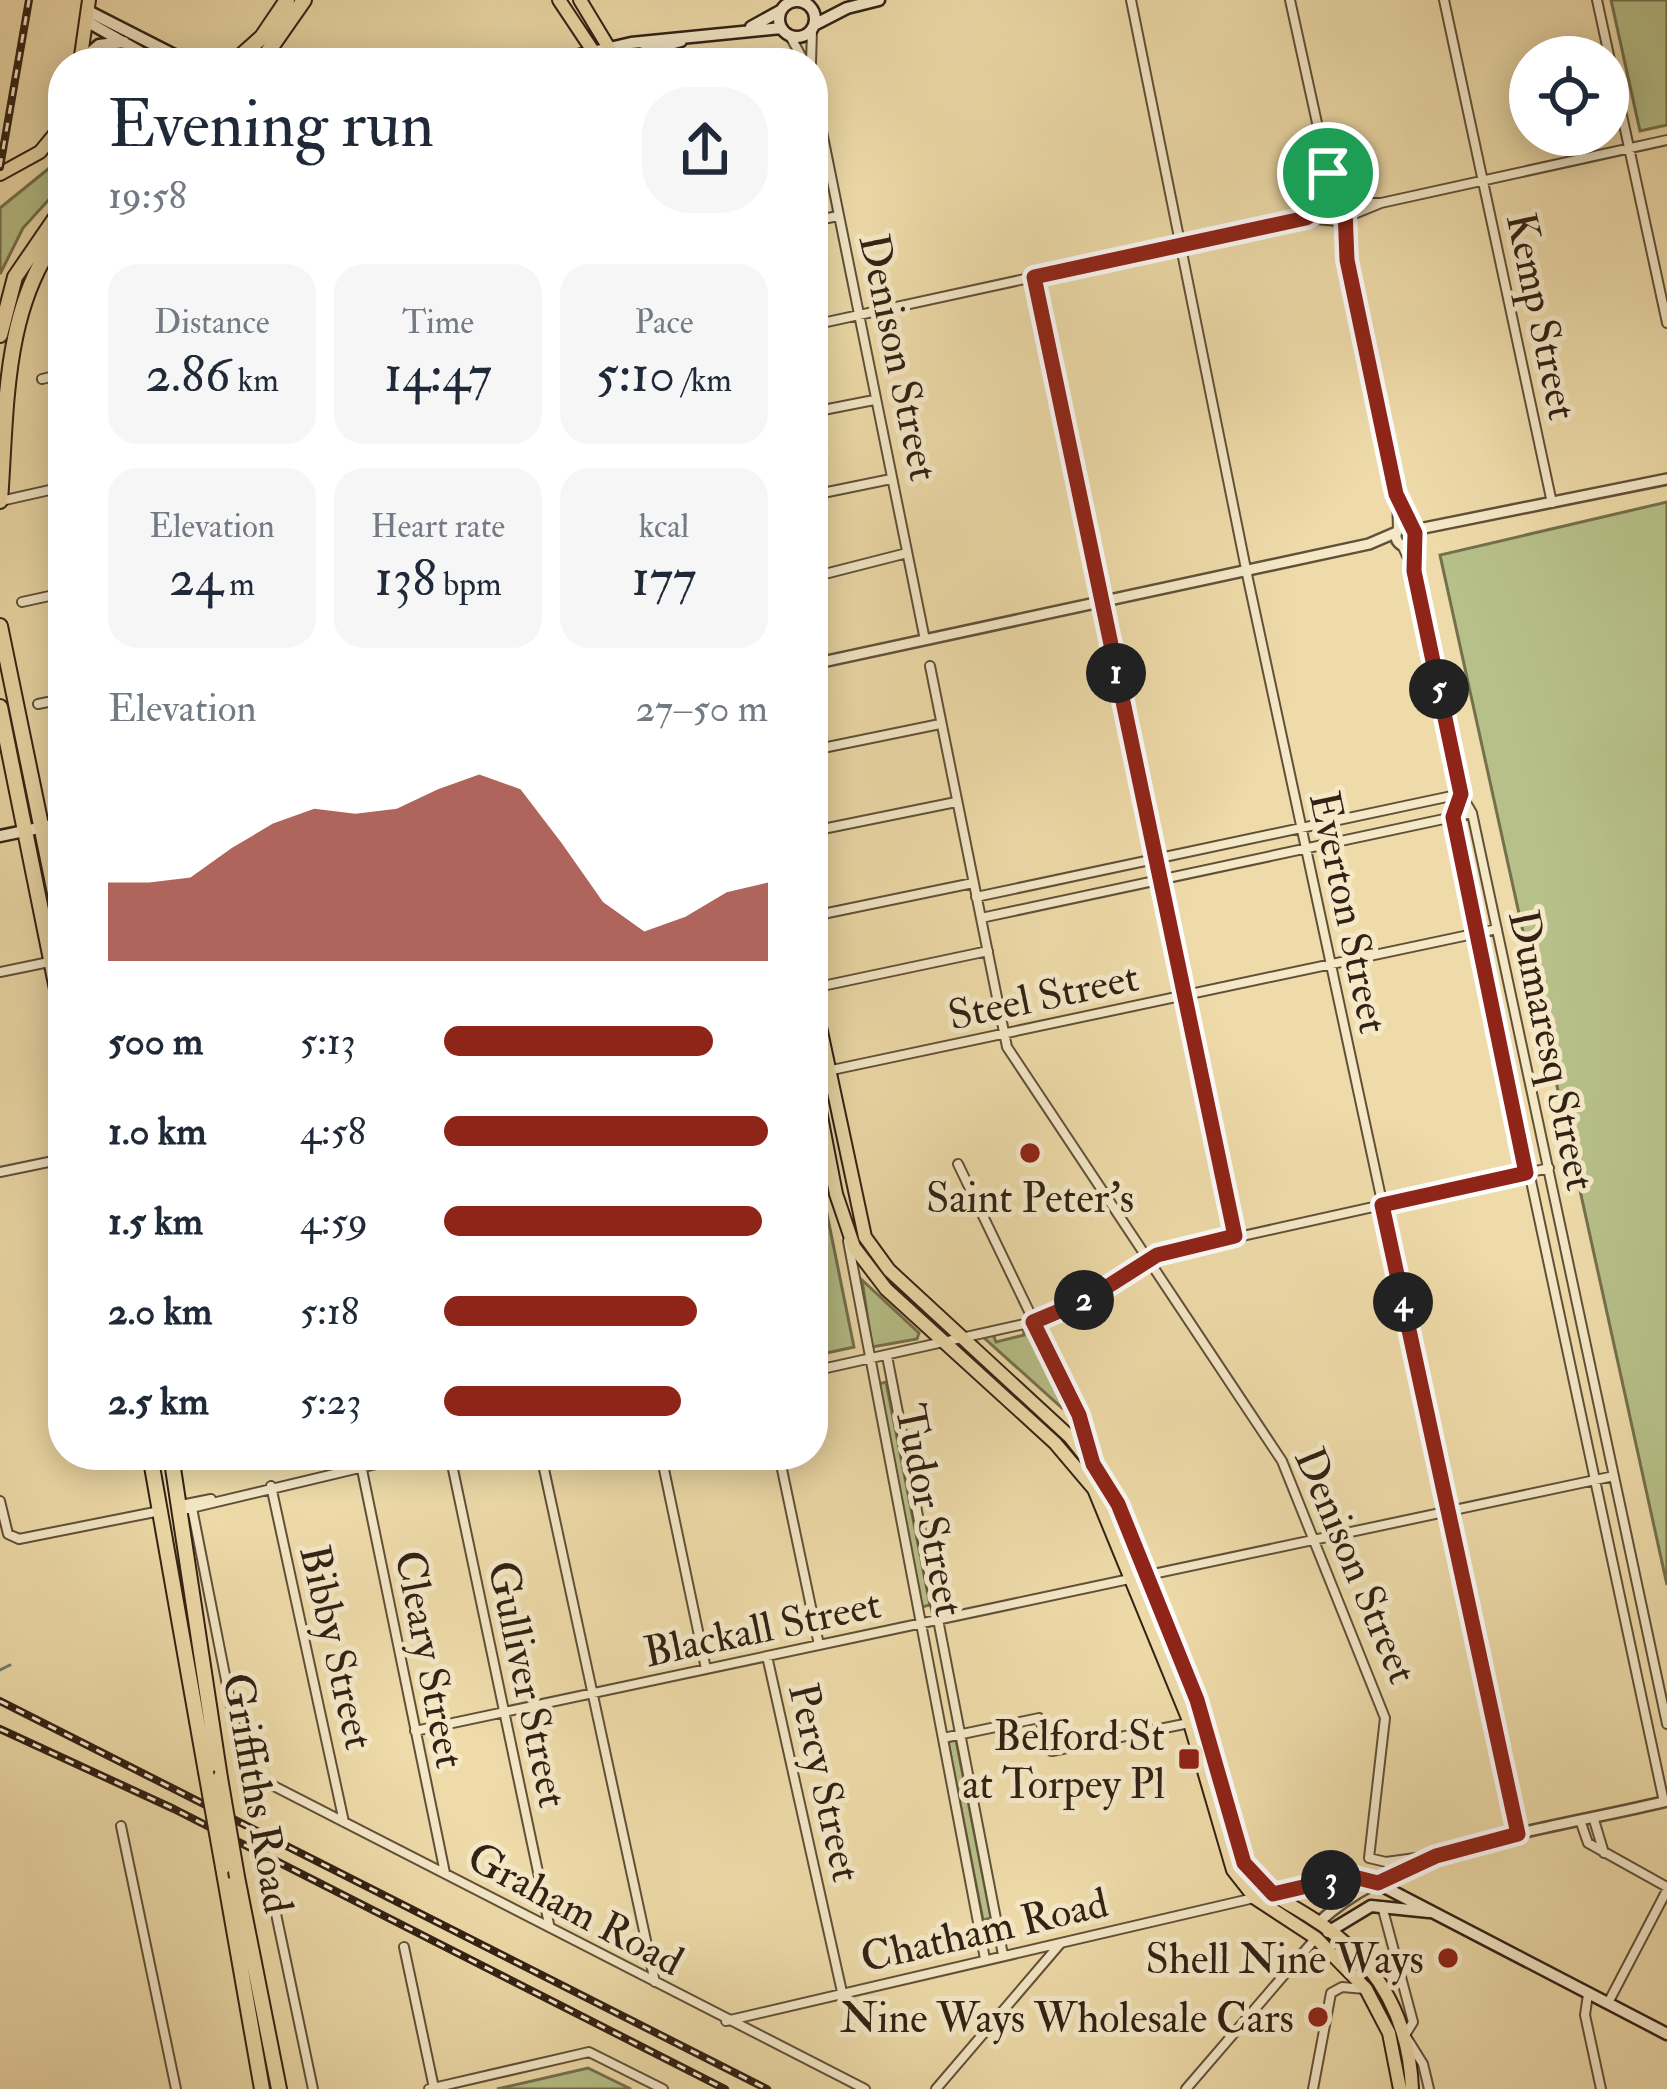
<!DOCTYPE html>
<meta charset="utf-8">
<style>
:root{--surface:#fff;--page:#f6f6f7;--text:#1f2937;--muted:#747a83;--accent:#8f2418}
body{margin:0;font-family:"IM FELL Double Pica",serif;background:var(--page);color:var(--text);height:100vh;display:flex;flex-direction:column;font-size:45px;white-space:nowrap}
*{box-sizing:border-box;margin:0}
p{font-size:39px;color:var(--muted)}
.icon{flex:none;width:66px;height:66px;fill:none;stroke:currentColor;stroke-width:2;stroke-linecap:round;stroke-linejoin:round}
.map{position:relative;flex:1;overflow:hidden}
.panel{position:absolute;left:48px;top:48px;width:780px;height:1422px;display:flex;flex-direction:column;background:var(--surface);border-radius:48px;box-shadow:0 6px 30px #0003}
.panel>*{flex:none}
.fabs{position:absolute;left:1509px;top:36px;display:grid;gap:24px}
.fabs a{display:grid;place-items:center;width:120px;height:120px;border-radius:50%;background:var(--surface);box-shadow:0 6px 30px #0003;font-size:60px}
.pin{position:absolute;display:grid;place-items:center;width:102px;height:102px;color:#fff;margin:-51px;border:6px solid #fff;border-radius:50%;box-shadow:0 3px 12px #0007}
.km{position:absolute;width:60px;height:60px;margin:-30px;border-radius:50%;background:#222;color:#fff;font-size:33px;line-height:60px;text-align:center}
.round{display:grid;place-items:center;flex:none;width:126px;height:126px;border-radius:48px;background:var(--page)}
.overview{display:flex;align-items:center;justify-content:space-between;height:204px;padding:0 60px}
h1{font-size:66px;font-weight:600;line-height:90px}
.stats{display:grid;grid-template-columns:repeat(3,1fr);gap:18px;height:204px;padding:12px 60px}
.stats div{display:grid;align-content:center;border-radius:30px;background:var(--page);text-align:center}
.stats b{font-size:51px;font-weight:600}
.stats small{font-size:33px;font-weight:400}
.stats p{font-size:33px}
.chart{height:336px;padding:24px 60px}
.chart p{display:flex;justify-content:space-between}
.chart svg{width:100%;height:216px;margin-top:12px;fill:var(--accent);opacity:.7}
ul{padding:0 60px;list-style:none;font-size:39px}
li{display:grid;grid-template-columns:192px 144px 1fr;align-items:center;height:90px}
li i{height:30px;border-radius:15px;background:var(--accent)}
.map>svg:first-child{display:block}
.green{fill:#b7c089;stroke:#74704e;stroke-width:3}
.lines{fill:none;stroke-linecap:round;stroke-linejoin:round}
.stream{stroke:#707d70;stroke-width:3}
.minor-casing{stroke:#615039;stroke-width:12}
.tertiary-casing{stroke:#615039;stroke-width:14}
.secondary-casing{stroke:#322114;stroke-width:15}
.primary-casing{stroke:#322114;stroke-width:16}
.trunk-casing{stroke:#322114;stroke-width:18}
.minor{stroke:#f4e8c7;stroke-width:8}
.tertiary{stroke:#f4e8c7;stroke-width:9}
.secondary{stroke:#f4e8c7;stroke-width:10}
.primary{stroke:#eedba9;stroke-width:12}
.trunk{stroke:#eedba9;stroke-width:14}
.rail-casing{stroke:#322114;stroke-width:8}
.rail{stroke:#f4e8c7;stroke-width:3;stroke-dasharray:9;stroke-linecap:butt}
.trunk-bridge-casing{stroke:#322114;stroke-width:18;stroke-linecap:butt}
.trunk-bridge{stroke:#eedba9;stroke-width:14}
.route-casing{stroke:#fff;stroke-width:24}
.route{stroke:#8f2418;stroke-width:15}
.poi-dot{fill:#8f2418;stroke:#f4e8c7;stroke-width:4.5}
.labels{text-anchor:middle;stroke-width:10;stroke-linejoin:round;paint-order:stroke}
.street-label{font-size:42px;fill:#322114;stroke:#f4e8c7}
.poi-label{font-size:42px;fill:#322114;stroke:#f4e8c7;text-anchor:end}
</style>
<div class="map">
<svg width="1667" height="2089" viewBox="0 0 1667 2089">
<rect width="100%" height="100%" fill="#eedba9"/>
<filter id="stains"><feTurbulence type="fractalNoise" baseFrequency=".00167" numOctaves="4"/><feColorMatrix values="0 0 0 0 .2 0 0 0 0 .09 0 0 0 0 .02 0 0 0 .5 -.17"/></filter>
<radialGradient id="worn" r=".72"><stop offset=".6" stop-color="#630" stop-opacity="0"/><stop offset="1" stop-color="#630" stop-opacity=".3"/></radialGradient>
<!-- green -->
<path class="green" d="M1611,0H1667V125L1640,131Z
M63,157V184L23,228L0,274V208Z
M1667,502V1585L1440,555Z
M813,1145L854,1347L813,1356Z
M862,1280L919,1333L917,1339L872,1347Z
M1023,1327L1033,1330L1065,1403L1062,1408L982,1336L993,1334L996,1342L1024,1335Z
M886,1382L930,1605L922,1607L878,1384Z
M956,1740L991,1918L983,1920L948,1742Z
M588,2068L631,2089H497Z"/>
<g class="lines">
<!-- stream -->
<path class="stream" d="M0,1670L10,1665"/>
<!-- minor casing -->
<g class="minor-casing">
<path id="minor" d="M1131,0L1248,579L1518,1834
M1290,0L1328,173L1329,204
M1444,0L1552,503
M1597,0L1667,323
M790,36L805,63
M811,63L812,30
M813,87L925,640
M1328,175L1340,203
M1343,217L1347,260L1397,494L1398,530
M1306,218L1337,221L1381,203L1667,140
M813,221L838,216
M1035,277L1235,1236
M813,325L1306,218L1334,203H1381
M42,379L63,374
M813,412L874,400
M813,495L891,479
M1397,495L1413,529
M1,501L63,487
M1402,545L1414,571L1461,794L1472,813L1667,1724
M1414,570V542
M813,577L907,553
M22,602L63,593
M930,666L1007,1047L1282,1461L1385,1718L1369,1858L1386,1862L1430,1856
M38,704L63,699
M813,750L940,724
M1460,795L1453,817L1664,1802
M813,831L956,802
M976,897L1461,794
M813,916L973,883
M981,918L1472,813
M0,972L49,962
M813,988L988,951
M813,1074L1497,929
M958,1164L1079,1415L1093,1462
M0,1172L63,1159
M848,1241L985,1959
M887,1356L1003,1955
M813,1371L1033,1322L1088,1299L1157,1255L1549,1168
M359,1455L445,1873
M450,1455L549,1924
M541,1455L655,1982
M661,1455L706,1669
M779,1455L819,1645
M271,1486L344,1822
M0,1501L8,1534L19,1539L160,1511
M181,1505L211,1499
M192,1508L240,1751L260,1779L865,2089
M187,1509L414,1455
M767,1656L842,1992
M415,1731L1614,1476
M943,1738L1039,1718L1052,1751L1189,1723
M1594,1820L1604,1853
M1581,1823L1588,1843L1667,1887
M121,1826L176,2089
M268,1876L313,2089
M1382,1906L1413,2022L1405,2035L1423,2064L1429,2089
M404,1947L434,2088
M1588,1994L1585,2015L1601,2089
M1608,2003L1667,1890
M726,2021L1254,1898
M429,2089L589,2052L663,2089
M936,2089L1060,1944
M1186,2089L1315,1939
M1313,2089L1331,1993L1342,1987L1365,1989"/>
</g>
<!-- tertiary casing -->
<g class="tertiary-casing">
<path id="tertiary" d="M1396 536a10 10 0 1 1 20 0a10 10 0 1 1-20 0Z
M1414,530L1667,479
M813,664L1369,544L1397,532
M1319,1922C1404,1844 1557,1828 1667,1801"/>
</g>
<!-- secondary casing -->
<g class="secondary-casing">
<path id="secondary" d="M779 19a18 18 0 1 1 36 0a18 18 0 1 1-36 0Z
M88,11L190,63
M86,21L160,63
M814,25L847,8L879,0
M751,27L780,11
M83,59L99,45L124,42
M545,63L631,43L781,28
M605,63L681,41
M0,836L63,823
M1273,1894L1365,1877L1667,2034
M1328,1932L1371,1906L1429,1912"/>
</g>
<!-- primary casing -->
<g class="primary-casing">
<path id="primary" d="M559,0L601,63
M580,0L618,63
M80,63L89,0
M0,174L40,152L63,124
M813,994L865,1237L889,1270L1070,1437L1107,1484L1208,1730L1244,1863C1258,1889 1283,1900 1307,1915C1373,1955 1409,2012 1412,2089
M813,1075L836,1194L854,1247L886,1289L1055,1443L1094,1489L1190,1723L1233,1870L1255,1898L1316,1938L1366,1989L1389,2033L1400,2089"/>
</g>
<!-- trunk casing -->
<g class="trunk-casing">
<path id="trunk" d="M233,63L262,37L287,0
M260,63L304,0
M0,335L15,277L63,207
M0,501C7,409 2,305 63,230
M0,626L63,932
M0,707L63,1019
M150,1455L206,1772
M171,1455L220,1778
M223,1867L262,2089
M237,1877L279,2089"/>
</g>
<!-- minor -->
<use href="#minor" class="minor"/>
<!-- tertiary -->
<use href="#tertiary" class="tertiary"/>
<!-- secondary -->
<use href="#secondary" class="secondary"/>
<!-- primary -->
<use href="#primary" class="primary"/>
<!-- trunk -->
<use href="#trunk" class="trunk"/>
<!-- rail casing -->
<g class="rail-casing">
<path id="rail" d="M0,167L29,0
M0,1701L767,2089
M0,1729L174,1809L725,2089"/>
</g>
<!-- rail -->
<use href="#rail" class="rail"/>
<!-- trunk-bridge casing -->
<g class="trunk-bridge-casing">
<path id="trunk-bridge" d="M206,1772L223,1867
M220,1778L237,1877"/>
</g>
<!-- trunk-bridge -->
<use href="#trunk-bridge" class="trunk-bridge"/>
</g>
<g class="lines">
<!-- route casing -->
<g class="route-casing">
<path id="route" d="M1328,173L1345,210L1347,260L1396,494L1415,533L1414,571L1461,794L1453,817L1526,1173L1382,1205L1518,1834L1436,1856L1378,1883L1350,1876L1273,1894L1244,1863L1197,1700L1118,1504L1093,1464L1079,1415L1033,1322L1088,1299L1157,1255L1235,1236L1034,277L1306,218L1329,205Z"/>
</g>
<!-- route -->
<use href="#route" class="route"/>
</g>
<!-- markers -->
<g class="poi-dot">
<circle cx="1030" cy="1153" r="12"/>
<rect x="1177" y="1747" width="24" height="24" rx="6"/>
<circle cx="1448" cy="1958" r="12"/>
<circle cx="1318" cy="2017" r="12"/>
</g>
<g class="labels">
<!-- street labels -->
<g class="street-label">
<text transform="translate(1543 316) rotate(78)" y="15">Kemp Street</text>
<text transform="translate(900 357) rotate(78)" y="15">Denison Street</text>
<text transform="translate(1350 912) rotate(78)" y="15">Everton Street</text>
<text transform="translate(1043 995) rotate(-12)" y="15">Steel Street</text>
<text transform="translate(1553 1050) rotate(78)" y="15">Dumaresq Street</text>
<text transform="translate(931 1510) rotate(79)" y="15">Tudor Street</text>
<text transform="translate(1357 1565) rotate(67)" y="15">Denison Street</text>
<text transform="translate(762 1627) rotate(-12)" y="15">Blackall Street</text>
<text transform="translate(338 1647) rotate(77)" y="15">Bibby Street</text>
<text transform="translate(431 1659) rotate(79)" y="15">Cleary Street</text>
<text transform="translate(529 1684) rotate(78)" y="15">Gulliver Street</text>
<text transform="translate(826 1782) rotate(77)" y="15">Percy Street</text>
<text transform="translate(259 1793) rotate(80)" y="15">Griffiths Road</text>
<text transform="translate(576 1908) rotate(28)" y="15">Graham Road</text>
<text transform="translate(984 1929) rotate(-13)" y="15">Chatham Road</text>
</g>
<!-- poi labels -->
<g class="poi-label">
<text x="1030" y="1212" text-anchor="middle">Saint Peter's</text>
<text x="1165" y="1750">Belford St<tspan x="1165" dy="48">at Torpey Pl</tspan></text>
<text x="1424" y="1973">Shell Nine Ways</text>
<text x="1294" y="2032">Nine Ways Wholesale Cars</text>
</g>
</g>
<rect width="100%" height="100%" filter="url(#stains)"/>
<rect width="100%" height="100%" fill="url(#worn)"/>
</svg>
<div class="fabs">
<a><svg class="icon" aria-label="locate" viewBox="0 0 24 24"><circle cx="12" cy="12" r="6"/><path d="M12 2v4M12 18v4M2 12h4M18 12h4"/></svg></a>
</div>
<div class="pin" style="left:1328px;top:173px;background:#1e9e55"><svg class="icon" aria-label="arrive" viewBox="0 0 24 24"><path d="M6 21V4h12l-3 4 3 4H6"/></svg></div>
<b class="km" style="left:1116px;top:673px">1</b>
<b class="km" style="left:1084px;top:1300px">2</b>
<b class="km" style="left:1331px;top:1880px">3</b>
<b class="km" style="left:1403px;top:1302px">4</b>
<b class="km" style="left:1439px;top:689px">5</b>
<section class="panel">
<div class="overview"><div><h1>Evening run</h1><p>19:58</p></div><a class="round"><svg class="icon" aria-label="share" viewBox="0 0 24 24"><path d="M12 15V3M7 8l5-5 5 5M5 13v7h14v-7"/></svg></a></div>
<div class="stats">
<div><p>Distance</p><b>2.86<small> km</small></b></div>
<div><p>Time</p><b>14:47</b></div>
<div><p>Pace</p><b>5:10<small> /km</small></b></div>
</div>
<div class="stats">
<div><p>Elevation</p><b>24<small> m</small></b></div>
<div><p>Heart rate</p><b>138<small> bpm</small></b></div>
<div><p>kcal</p><b>177</b></div>
</div>
<div class="chart"><p><span>Elevation</span>27–50 m</p>
<svg viewBox="0 0 160 44" preserveAspectRatio="none"><path d="M0 44V28L10 28L20 27L30 21L40 16L50 13L60 14L70 13L80 9L90 6L100 9L110 20L120 32L130 38L140 35L150 30L160 28V44z"/></svg>
</div>
<ul>
<li><b>500 m</b>5:13<i style="width:83%"></i></li>
<li><b>1.0 km</b>4:58<i style="width:100%"></i></li>
<li><b>1.5 km</b>4:59<i style="width:98%"></i></li>
<li><b>2.0 km</b>5:18<i style="width:78%"></i></li>
<li><b>2.5 km</b>5:23<i style="width:73%"></i></li>
</ul>
</section>
</div>
